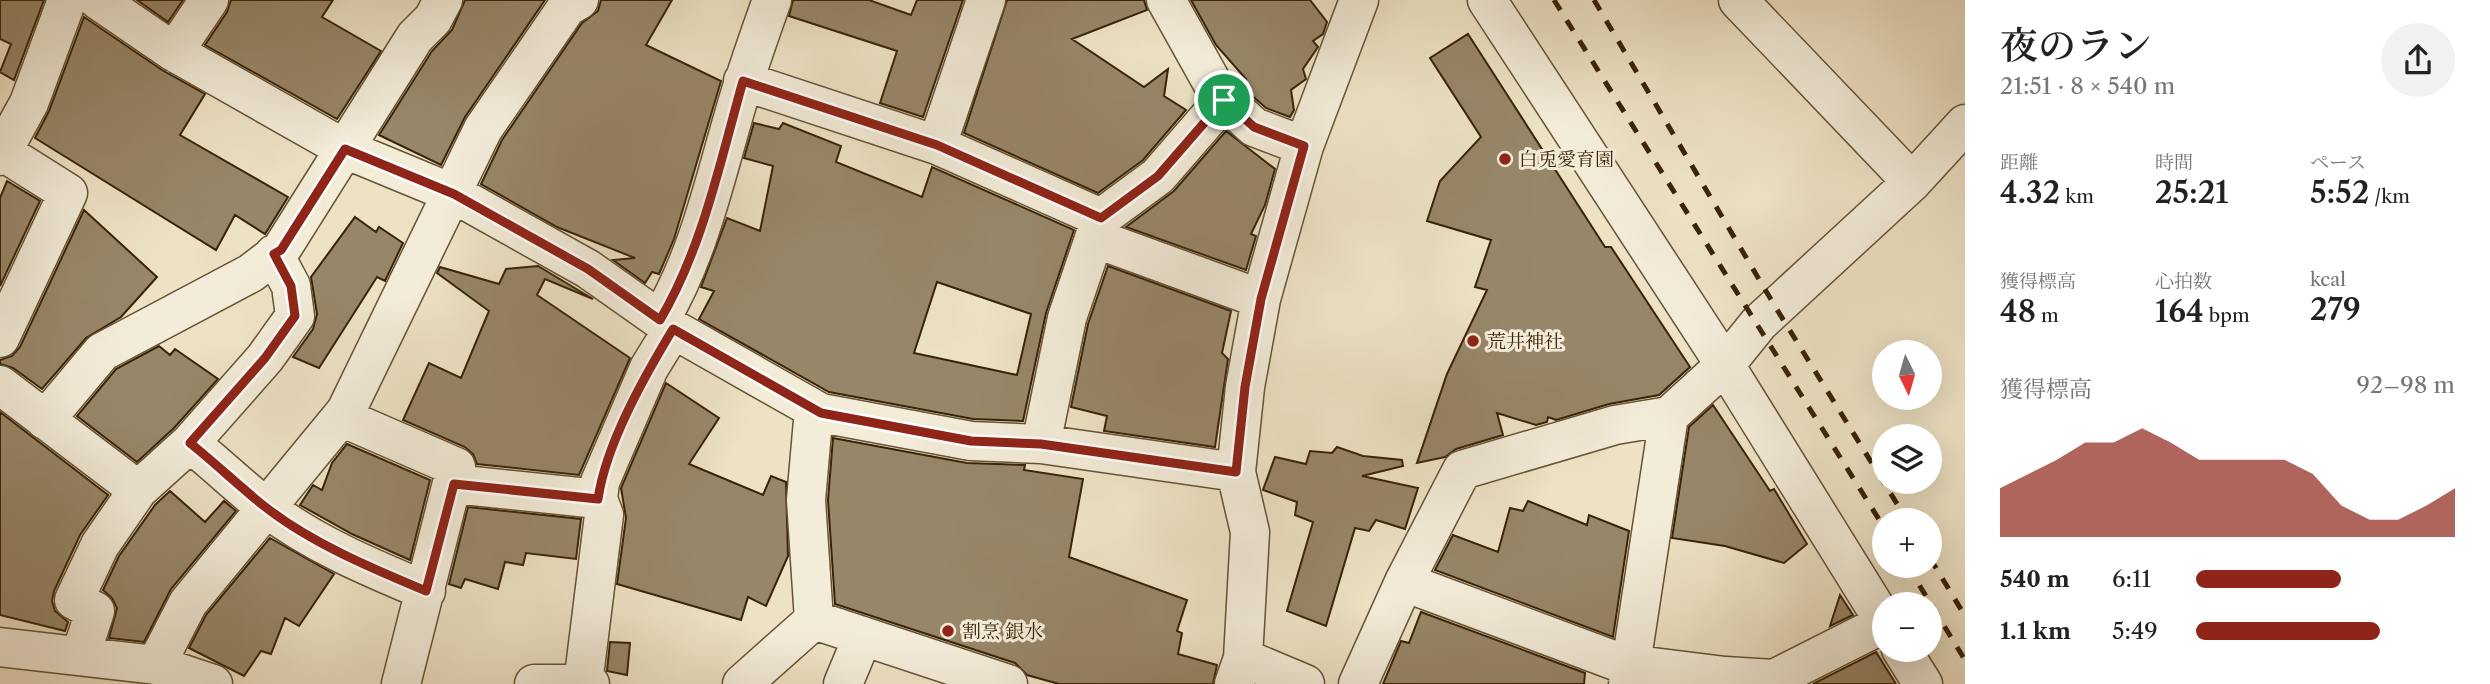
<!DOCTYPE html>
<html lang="ja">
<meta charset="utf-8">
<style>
:root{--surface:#fff;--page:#f2f2f2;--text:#222;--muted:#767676;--accent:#8f2418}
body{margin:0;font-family:"Libre Caslon Text","Noto Serif JP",serif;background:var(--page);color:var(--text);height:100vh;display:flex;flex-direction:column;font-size:26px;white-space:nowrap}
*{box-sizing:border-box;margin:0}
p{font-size:23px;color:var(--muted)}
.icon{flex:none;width:38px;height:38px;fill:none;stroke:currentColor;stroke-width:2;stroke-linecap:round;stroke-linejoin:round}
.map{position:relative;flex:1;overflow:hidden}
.panel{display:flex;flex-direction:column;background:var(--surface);width:525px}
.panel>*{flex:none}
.needle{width:46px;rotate:175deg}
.tools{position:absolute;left:1872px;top:340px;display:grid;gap:14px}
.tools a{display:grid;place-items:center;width:70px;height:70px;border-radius:50%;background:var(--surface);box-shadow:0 7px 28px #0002;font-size:35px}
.pin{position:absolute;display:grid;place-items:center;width:60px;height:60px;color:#fff;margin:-30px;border:4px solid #fff;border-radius:50%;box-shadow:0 2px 7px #0007}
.round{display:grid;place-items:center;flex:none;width:74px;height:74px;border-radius:37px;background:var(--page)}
.head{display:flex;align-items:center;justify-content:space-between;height:119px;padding:0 35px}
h1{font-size:38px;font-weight:600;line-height:52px}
.stats{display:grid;grid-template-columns:repeat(3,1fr);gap:10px;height:119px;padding:7px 35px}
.stats div{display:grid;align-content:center}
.stats b{font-size:30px;font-weight:600}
.stats small{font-size:19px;font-weight:400}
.stats p{font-size:19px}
.chart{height:196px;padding:14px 35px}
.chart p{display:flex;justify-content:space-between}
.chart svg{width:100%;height:126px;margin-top:7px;fill:var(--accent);opacity:.7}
ul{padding:0 35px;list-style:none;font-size:23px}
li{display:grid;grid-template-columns:112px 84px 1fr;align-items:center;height:52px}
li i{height:18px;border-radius:9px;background:var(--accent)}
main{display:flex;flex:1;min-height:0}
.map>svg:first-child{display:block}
.building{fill:#978668;stroke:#392305;stroke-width:2;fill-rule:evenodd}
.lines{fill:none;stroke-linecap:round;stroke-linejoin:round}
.minor-casing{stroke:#665335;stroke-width:41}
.minor{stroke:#f3ecd9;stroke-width:38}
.rail{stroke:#392305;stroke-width:5;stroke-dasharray:12 12;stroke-linecap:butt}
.route-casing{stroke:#fff;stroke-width:14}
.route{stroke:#8f2418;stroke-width:9}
.poi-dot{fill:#8f2418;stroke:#f3ecd9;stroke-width:2.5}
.labels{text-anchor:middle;stroke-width:6;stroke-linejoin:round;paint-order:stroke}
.poi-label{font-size:19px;fill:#392305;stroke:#f3ecd9;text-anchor:start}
</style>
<main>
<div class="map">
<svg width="1965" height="684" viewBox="0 0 1965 684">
<rect width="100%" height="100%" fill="#ede2c4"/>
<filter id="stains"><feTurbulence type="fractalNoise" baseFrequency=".00286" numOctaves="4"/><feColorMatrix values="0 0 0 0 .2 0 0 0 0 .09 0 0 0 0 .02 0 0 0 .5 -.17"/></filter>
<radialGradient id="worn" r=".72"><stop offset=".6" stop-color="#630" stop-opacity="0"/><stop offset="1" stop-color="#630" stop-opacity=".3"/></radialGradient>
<!-- building -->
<path class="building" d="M0,0H44L14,80L0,72L11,44L0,39Z
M137,0H183L168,22Z
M231,0H333L322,17L381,51L337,119L205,45L227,12Z
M465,0H545L465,117L441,165L379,135L432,51L452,30Z
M601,0H672L646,45L721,81L674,239L659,274L652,272L645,283L613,260L635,258L557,227L481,184L502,140L582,23L598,11Z
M793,0H869L911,15L917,0H963L923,117L880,103L897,51L789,16Z
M1007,0H1144L1147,10L1072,39L1144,87L1168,69L1164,96L1186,110L1143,160L1098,193L964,133Z
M1191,0H1310L1327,22L1323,34L1313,41L1318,47L1303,69L1306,79L1291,90L1294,110L1290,117L1266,108L1241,86L1246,79L1216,45Z
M84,17L162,70L205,94L180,135L288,197L265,234L235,215L216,250L35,138L49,111Z
M1468,34L1605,247H1611L1690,367L1659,395L1609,404L1556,420L1548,417L1547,422L1536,425L1497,413L1503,435L1456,449L1445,457L1417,463L1447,374L1487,290L1475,287L1491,240L1427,221L1440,181L1481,137L1430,58Z
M754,123L779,129L783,123L841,146L836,162L922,197L932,167L1074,230L1046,313L1023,421L973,419L829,392L699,319L714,291L701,287L727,218L760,231L773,166L744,158ZM937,282L1031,314L1017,375L914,353Z
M1226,131L1275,169L1265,205L1251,234L1256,236L1246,270L1126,227L1174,191Z
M7,181L40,201L0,286V198Z
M84,210L157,277L121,317L86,338L42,389L13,368L0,364V360L12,356L20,347Z
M355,217L376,232L379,227L403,243L385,281L377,277L319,368L293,357L313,329L317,314L311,277Z
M538,266L593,299L545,279L537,295L630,358L579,475L477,464L473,454L465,447L403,420L429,363L461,378L489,311L437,273L440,267L499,284L506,269Z
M1108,266L1231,311L1222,353L1228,359L1215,447L1104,431L1107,416L1071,407L1088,324Z
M159,346L170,355L175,349L218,379L174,428L137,462L77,416L116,369Z
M666,383L719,418L689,464L763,495L771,476L786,482L788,556L766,606L748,597L741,620L617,584L626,518L621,488Z
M1713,405L1770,491L1774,489L1807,544L1784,563L1725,546L1672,538L1689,427Z
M0,412L108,495L80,535L54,591L52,601L55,611L68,622L65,631L0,615Z
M833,438L967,463L1025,465L1024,470L1083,479L1069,557L1187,600L1177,631L1182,633L1178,654L1217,665L1213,684H1059L1027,675L1015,663L835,604L828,500Z
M347,444L430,480L410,560L352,534L300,505L313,485L322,490L332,463Z
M1337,447L1363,456L1402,460L1403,466L1362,476L1418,488L1405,529L1376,520L1369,531L1355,528L1326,626L1287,611L1313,522L1295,515L1297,502L1263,490L1275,457L1306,464L1310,451L1332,453Z
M170,491L205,522L224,501L236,511L171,589L144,642L109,638L117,608L112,598L103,590L119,556L155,505Z
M1528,501L1587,525L1589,515L1629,531L1613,637L1435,570L1453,535L1498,552L1510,508L1523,511Z
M468,507L581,519L576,559L526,553L523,565L505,562L498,589L465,579L461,588L449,584Z
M270,538L334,574L299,626L285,618L271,654L261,651L244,676L189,648L206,615Z
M1840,595L1853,615L1830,626Z
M1421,612L1585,673L1584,684H1383L1401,641L1409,643Z
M610,642L630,643L627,675L607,671Z
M1876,652L1896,684H1813Z"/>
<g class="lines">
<!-- minor casing -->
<g class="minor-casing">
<path id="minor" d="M98,0L174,52L345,149L454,194L588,269L673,329L821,413L971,441L1041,444L1236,472
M1166,0L1219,95L1254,127L1304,146
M1487,0L1725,365L1885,623
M1738,0L1912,182
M174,52L209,0
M743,81L937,145L1101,218
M937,145L986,0
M0,156L29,103L67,0
M1094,238L1261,299
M660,320C697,258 713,187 733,118C744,78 758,39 772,0
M0,338L68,193L3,152
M0,385L138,490
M814,409L806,500L814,620L1008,684
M341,417L456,467L401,684
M45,420L102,352L251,273L281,250L415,37L433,19L443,0
M190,443C215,463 239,486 264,506C311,543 371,568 426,591
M1041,444L1067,318L1101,218L1158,176L1224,100
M454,484L598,499
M1404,582L1621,663L1725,676L1774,679L1885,623
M0,647L156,665L213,684
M1901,649L1923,684
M81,654L95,611L74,600L100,545L138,490L190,443L265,358L295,316L291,286L274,254
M1243,658L1305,684
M156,665L188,603L346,411L483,129L567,7L579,0
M534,684H590
M583,684L604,515L598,499L600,482L649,368L673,329
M742,684L814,620
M843,684L863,636
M1234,684L1243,658L1250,532L1236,472L1245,387L1261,299L1304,146L1359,0
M1358,684L1404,582L1462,470L1615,425L1669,416L1725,365L1759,323L1912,182L1965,124
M1628,684L1669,416"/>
</g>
<!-- minor -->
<use href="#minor" class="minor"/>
<!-- rail -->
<path class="rail" d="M1554,0L1885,529
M1594,0L1776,308L1907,520
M1930,558L1965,616
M1907,565L1965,660"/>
</g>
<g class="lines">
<!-- route casing -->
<g class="route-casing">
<path id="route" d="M743,81L937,145L1101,218L1158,176L1224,100L1254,127L1304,146L1261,299L1245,387L1236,472L1041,444L971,441L821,413L673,329C644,377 606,444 598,499L454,484L426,591C371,568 311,543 264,506C239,486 215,463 190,443L265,358L295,316L291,286L274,254L281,250L345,149L454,194L588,269L660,320C703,247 720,162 743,81Z"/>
</g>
<!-- route -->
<use href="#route" class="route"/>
</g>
<!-- markers -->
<g class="poi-dot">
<circle cx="1505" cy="159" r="7"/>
<circle cx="1473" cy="341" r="7"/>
<circle cx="948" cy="631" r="7"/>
</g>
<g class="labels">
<!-- poi labels -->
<g class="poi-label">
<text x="1519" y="166">白兎愛育園</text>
<text x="1487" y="348">荒井神社</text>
<text x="962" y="638">割烹 銀水</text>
</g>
</g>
<rect width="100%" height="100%" filter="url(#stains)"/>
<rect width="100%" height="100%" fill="url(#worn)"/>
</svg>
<div class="tools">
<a><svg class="needle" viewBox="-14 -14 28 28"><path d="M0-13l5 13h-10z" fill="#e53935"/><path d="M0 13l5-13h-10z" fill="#767676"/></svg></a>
<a><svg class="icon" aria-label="layers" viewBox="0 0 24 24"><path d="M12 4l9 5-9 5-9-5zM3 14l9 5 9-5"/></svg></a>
<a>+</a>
<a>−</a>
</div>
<div class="pin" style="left:1224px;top:100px;background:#1e9e55"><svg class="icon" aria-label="arrive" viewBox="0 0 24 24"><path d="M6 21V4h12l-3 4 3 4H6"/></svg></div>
</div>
<section class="panel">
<div class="head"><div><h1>夜のラン</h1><p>21:51 · 8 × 540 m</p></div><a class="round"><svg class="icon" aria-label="share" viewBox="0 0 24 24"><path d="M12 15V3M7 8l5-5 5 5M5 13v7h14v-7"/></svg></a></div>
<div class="stats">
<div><p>距離</p><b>4.32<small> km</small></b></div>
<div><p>時間</p><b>25:21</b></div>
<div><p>ペース</p><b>5:52<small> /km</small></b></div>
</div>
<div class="stats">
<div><p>獲得標高</p><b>48<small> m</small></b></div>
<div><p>心拍数</p><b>164<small> bpm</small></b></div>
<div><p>kcal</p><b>279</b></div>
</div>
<div class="chart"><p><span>獲得標高</span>92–98 m</p>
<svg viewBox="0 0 160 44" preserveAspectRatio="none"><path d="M0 44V27L10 22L20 17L30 11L40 11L50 6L60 11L70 17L80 17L90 17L100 17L110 22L120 33L130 38L140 38L150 33L160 27V44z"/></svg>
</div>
<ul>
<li><b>540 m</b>6:11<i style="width:56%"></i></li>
<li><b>1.1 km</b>5:49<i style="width:71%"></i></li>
</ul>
</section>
</main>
